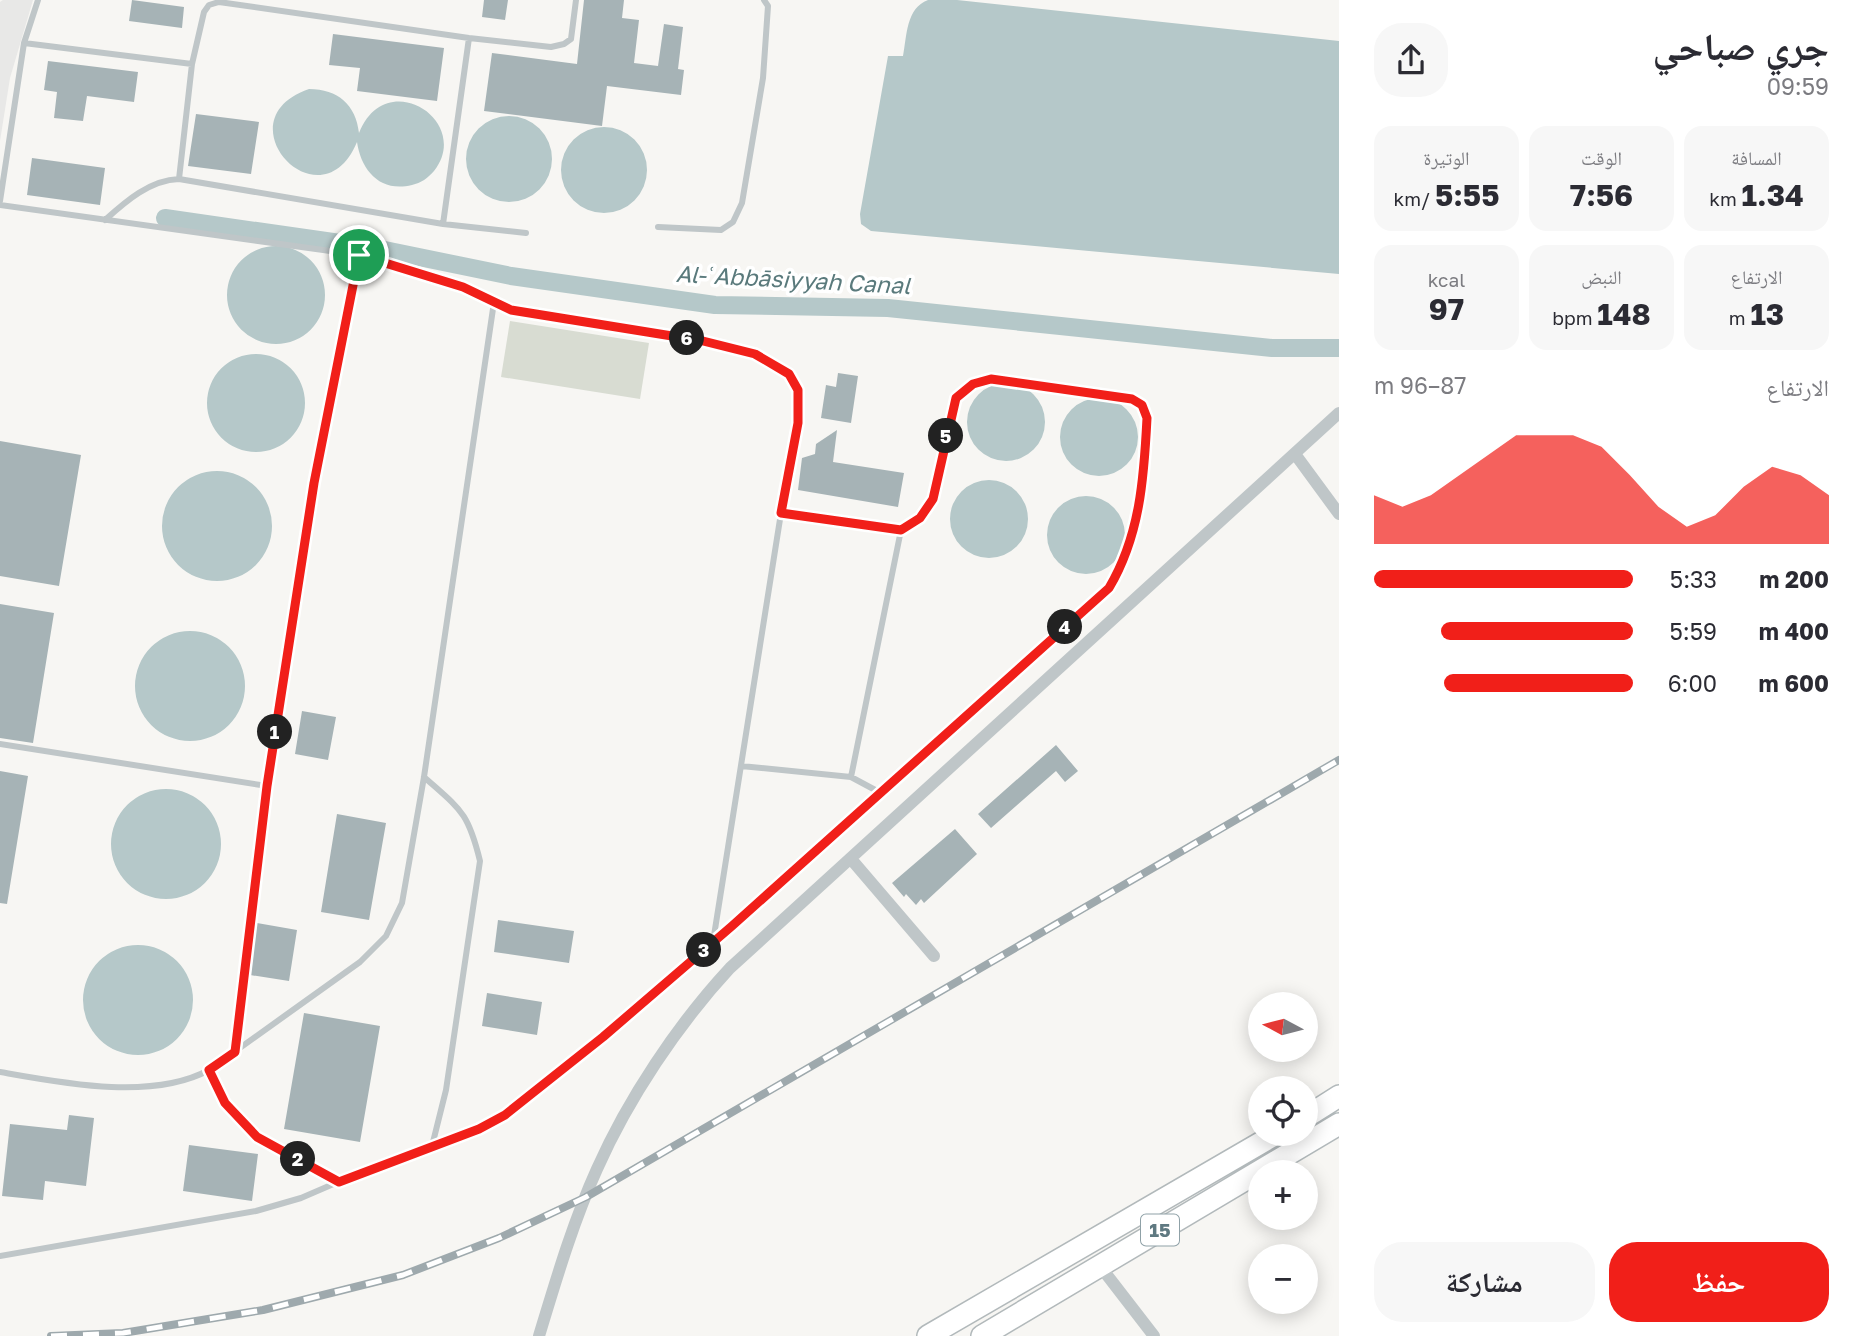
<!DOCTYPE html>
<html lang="ar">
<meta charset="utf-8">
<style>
:root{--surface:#fff;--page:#f7f7f7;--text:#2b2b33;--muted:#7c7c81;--accent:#f11f19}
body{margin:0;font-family:"Golos Text","Noto Naskh Arabic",sans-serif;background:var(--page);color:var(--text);direction:rtl;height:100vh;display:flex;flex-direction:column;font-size:26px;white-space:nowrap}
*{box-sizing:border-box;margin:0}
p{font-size:23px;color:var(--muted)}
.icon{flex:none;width:38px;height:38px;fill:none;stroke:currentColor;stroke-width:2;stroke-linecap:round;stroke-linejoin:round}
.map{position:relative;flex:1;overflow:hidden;direction:ltr}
.details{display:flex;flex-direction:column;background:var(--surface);width:525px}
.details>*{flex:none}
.needle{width:46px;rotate:277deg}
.buttons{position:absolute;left:1248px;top:992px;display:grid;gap:14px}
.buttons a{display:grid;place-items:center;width:70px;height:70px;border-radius:50%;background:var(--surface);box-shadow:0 4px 18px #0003;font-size:35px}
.pin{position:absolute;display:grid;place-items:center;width:60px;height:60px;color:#fff;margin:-30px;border:4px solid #fff;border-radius:50%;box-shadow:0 2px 7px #0007}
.km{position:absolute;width:35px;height:35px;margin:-18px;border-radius:50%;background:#222;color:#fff;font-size:19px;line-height:35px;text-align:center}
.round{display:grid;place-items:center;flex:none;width:74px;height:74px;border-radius:28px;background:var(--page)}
.head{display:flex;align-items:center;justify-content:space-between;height:119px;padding:0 35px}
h1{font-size:38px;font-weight:700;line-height:52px}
.metrics{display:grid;grid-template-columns:repeat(3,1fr);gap:10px;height:119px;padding:7px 35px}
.metrics div{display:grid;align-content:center;border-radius:18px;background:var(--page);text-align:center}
.metrics b{font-size:30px;font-weight:700}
.metrics small{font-size:19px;font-weight:400}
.metrics p{font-size:19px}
.chart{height:196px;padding:14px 35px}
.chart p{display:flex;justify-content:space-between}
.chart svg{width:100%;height:126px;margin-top:7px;fill:var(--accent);opacity:.7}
.action{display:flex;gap:14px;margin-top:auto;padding:14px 35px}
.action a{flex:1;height:80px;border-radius:28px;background:var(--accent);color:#fff;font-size:28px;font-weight:700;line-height:80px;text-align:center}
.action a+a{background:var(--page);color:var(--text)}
ul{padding:0 35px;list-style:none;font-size:23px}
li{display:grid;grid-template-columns:112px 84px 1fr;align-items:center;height:52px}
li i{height:18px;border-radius:9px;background:var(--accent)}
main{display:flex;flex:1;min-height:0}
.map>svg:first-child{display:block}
.built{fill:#e8e8e7}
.green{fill:#d8dcd2}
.water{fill:#b5c8c9}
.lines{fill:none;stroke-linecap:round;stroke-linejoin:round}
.canal{stroke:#b5c8c9;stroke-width:18}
.building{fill:#a6b3b6}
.trunk-casing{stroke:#b2b9bb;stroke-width:24}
.service{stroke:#bfc6c8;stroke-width:6}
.minor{stroke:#bfc6c8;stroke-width:12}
.trunk{stroke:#fff;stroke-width:21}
.rail-casing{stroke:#9ea9ad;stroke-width:8}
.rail{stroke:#fff;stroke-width:5;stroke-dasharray:16;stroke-linecap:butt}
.route-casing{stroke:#fff;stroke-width:14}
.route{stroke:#f11f19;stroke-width:9}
.labels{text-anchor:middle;stroke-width:7;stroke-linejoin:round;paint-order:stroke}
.shield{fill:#fff;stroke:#8fa1a7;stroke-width:2}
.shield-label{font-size:19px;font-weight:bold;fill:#5f7981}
.water-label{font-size:23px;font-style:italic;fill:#5a7a7c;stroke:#fff}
</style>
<main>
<section class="details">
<div class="head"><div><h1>جري صباحي</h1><p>09:59</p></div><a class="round"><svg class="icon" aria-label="share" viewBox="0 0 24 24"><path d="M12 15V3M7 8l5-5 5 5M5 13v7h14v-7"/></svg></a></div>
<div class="metrics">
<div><p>المسافة</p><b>1.34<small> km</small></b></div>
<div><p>الوقت</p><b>7:56</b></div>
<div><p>الوتيرة</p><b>5:55<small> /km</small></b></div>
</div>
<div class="metrics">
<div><p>الارتفاع</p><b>13<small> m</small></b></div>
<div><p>النبض</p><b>148<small> bpm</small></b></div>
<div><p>kcal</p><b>97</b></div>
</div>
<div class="chart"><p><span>الارتفاع</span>87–96 m</p>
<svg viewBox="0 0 160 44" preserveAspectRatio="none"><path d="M0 44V27L10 31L20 27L30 20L40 13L50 6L60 6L70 6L80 10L90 20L100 31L110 38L120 34L130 24L140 17L150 20L160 27V44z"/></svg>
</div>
<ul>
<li><b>200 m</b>5:33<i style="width:100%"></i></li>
<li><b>400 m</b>5:59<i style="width:74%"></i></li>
<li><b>600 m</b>6:00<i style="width:73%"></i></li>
</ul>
<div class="action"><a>حفظ</a><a>مشاركة</a></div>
</section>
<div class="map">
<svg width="1339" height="1336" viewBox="0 0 1339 1336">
<rect width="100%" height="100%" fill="#f7f6f3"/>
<!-- built -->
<path class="built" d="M3,0H33L10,78L0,141V2Z"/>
<!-- green -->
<path class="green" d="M510,321L649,343L640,399L501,377Z"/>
<!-- water -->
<path class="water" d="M928,0H957L1339,41V274L871,231L861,224L860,214L888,56H903C907,36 906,8 928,0Z
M309,89C338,89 356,105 359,133C386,65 473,121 434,171C428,178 421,183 412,185C380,193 361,170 357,142C321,229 219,120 309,89Z
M466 159a43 43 0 1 1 86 0a43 43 0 1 1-86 0Z
M561 170a43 43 0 1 1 86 0a43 43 0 1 1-86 0Z
M227 295a49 49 0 1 1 98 0a49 49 0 1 1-98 0Z
M207 403a49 49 0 1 1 98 0a49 49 0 1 1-98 0Z
M967 422a39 39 0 1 1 78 0a39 39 0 1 1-78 0Z
M1060 437a39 39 0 1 1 78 0a39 39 0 1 1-78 0Z
M162 526a55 55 0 1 1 110 0a55 55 0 1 1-110 0Z
M950 519a39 39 0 1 1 78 0a39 39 0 1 1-78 0Z
M1047 535a39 39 0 1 1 78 0a39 39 0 1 1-78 0Z
M135 686a55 55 0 1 1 110 0a55 55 0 1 1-110 0Z
M111 844a55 55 0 1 1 110 0a55 55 0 1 1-110 0Z
M83 1000a55 55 0 1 1 110 0a55 55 0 1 1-110 0Z"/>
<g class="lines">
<!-- canal -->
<path class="canal" d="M165,218L375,248L511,276L715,305L888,308L1272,348H1339"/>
</g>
<!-- building -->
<path class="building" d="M132,0L184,7L182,28L129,21Z
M484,0H508L505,20L482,17Z
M584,0H624L622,18L639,20L634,63L658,66L664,24L683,27L678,69L684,70L681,95L607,86L602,126L484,111L492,53L577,64Z
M333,34L444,48L437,101L357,91L360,68L329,65Z
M48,61L138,72L134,102L87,96L83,121L54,118L57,92L44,90Z
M196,114L259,122L251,174L188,166Z
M32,158L105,168L100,205L27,195Z
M838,373L858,376L851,423L821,418L826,385L836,387Z
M837,430L833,462L904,473L898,507L798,490L802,458L815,454L816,444Z
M0,441L81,455L59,586L0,576Z
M0,604L54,613L33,743L0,738Z
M302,711L336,717L328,760L295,754Z
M1056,745L1078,771L1065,782L1056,771L991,828L978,814Z
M0,771L28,776L7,904L0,903Z
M337,814L386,823L369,920L321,912Z
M955,829L977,854L924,903L921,899L916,905L906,894L904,897L892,883Z
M498,920L574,931L569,963L494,952Z
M257,923L297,930L289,981L250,975Z
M487,993L542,1002L537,1035L482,1026Z
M304,1013L380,1026L360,1142L284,1129Z
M69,1115L94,1118L86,1186L45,1181L43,1200L2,1196L10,1124L67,1130Z
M189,1145L258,1154L252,1201L183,1191Z"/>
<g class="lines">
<!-- trunk casing -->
<g class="trunk-casing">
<path id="trunk" d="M1306,1117L1339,1096
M928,1336L1276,1134
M982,1336L1339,1124"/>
</g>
<!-- service -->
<path class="service" d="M24,43L38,0
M179,179L192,64
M0,201L24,43L192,64L204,12L209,5L219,2L469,38L551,47L564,44L571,39L576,0
M0,205L359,255L463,287L511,310L703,341L755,354L789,374L798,390V423L781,513L713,942
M105,220C126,201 150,180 179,179L443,224L469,38
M443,224L526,233
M658,227L721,230L733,222L742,203L763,78L768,6L764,0
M0,744L267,786
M741,766L851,777L879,792
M424,777C461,810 468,812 480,861L446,1090L432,1146
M851,777L901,530
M235,1052L267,786L314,483L359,255
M209,1070L225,1103L257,1137L339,1182
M0,1072C62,1083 152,1101 209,1070L360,962L386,936L402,903L424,777L494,302
M0,1256L256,1211L301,1198L352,1176L479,1129L505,1116L603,1037L732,926L1109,588C1140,536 1144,478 1147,418L1142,405L1132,399L991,379L973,384L956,398L933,499L920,518L901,530L781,513"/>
<!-- minor -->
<path class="minor" d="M1295,454L1339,514
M851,859L934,956
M1100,1266L1154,1336
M539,1336C556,1280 573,1222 597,1169C628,1099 678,1024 730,968L1339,413"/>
<!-- trunk -->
<use href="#trunk" class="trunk"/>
<!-- rail casing -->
<g class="rail-casing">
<path id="rail" d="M51,1336L123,1333L263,1310L403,1275L499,1238L586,1197L1339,760"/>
</g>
<!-- rail -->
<use href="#rail" class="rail"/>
</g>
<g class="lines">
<!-- route casing -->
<g class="route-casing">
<path id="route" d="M359,255L463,287L511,310L703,341L755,354L789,374L798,390V423L781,513L901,530L920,518L933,499L956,398L973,384L991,379L1132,399L1142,405L1147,418C1144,478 1140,536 1109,588L732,926L603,1037L505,1115L479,1129L339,1182L257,1137L225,1103L209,1070L235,1052L267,786L314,483Z"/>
</g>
<!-- route -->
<use href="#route" class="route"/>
</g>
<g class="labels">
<!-- shield labels -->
<rect class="shield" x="1141" y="1214.5" width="38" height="31" rx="5"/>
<g class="shield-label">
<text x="1160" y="1237">15</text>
</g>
<!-- water labels -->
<g class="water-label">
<text transform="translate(793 280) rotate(3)" y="8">Al-ʿAbbāsiyyah Canal</text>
</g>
</g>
</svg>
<div class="buttons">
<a><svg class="needle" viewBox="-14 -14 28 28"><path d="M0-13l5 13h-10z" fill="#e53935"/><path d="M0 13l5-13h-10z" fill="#7c7c81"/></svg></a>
<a><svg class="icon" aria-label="locate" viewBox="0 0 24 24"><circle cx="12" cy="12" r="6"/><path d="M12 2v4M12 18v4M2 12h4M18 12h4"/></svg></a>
<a>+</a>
<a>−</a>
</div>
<div class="pin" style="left:359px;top:255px;background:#1e9e55"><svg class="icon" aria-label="arrive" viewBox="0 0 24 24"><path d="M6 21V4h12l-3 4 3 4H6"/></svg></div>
<b class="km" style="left:275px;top:732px">1</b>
<b class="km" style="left:298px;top:1159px">2</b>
<b class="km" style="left:704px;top:950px">3</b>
<b class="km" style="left:1065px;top:627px">4</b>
<b class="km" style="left:946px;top:436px">5</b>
<b class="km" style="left:687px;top:338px">6</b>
</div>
</main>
